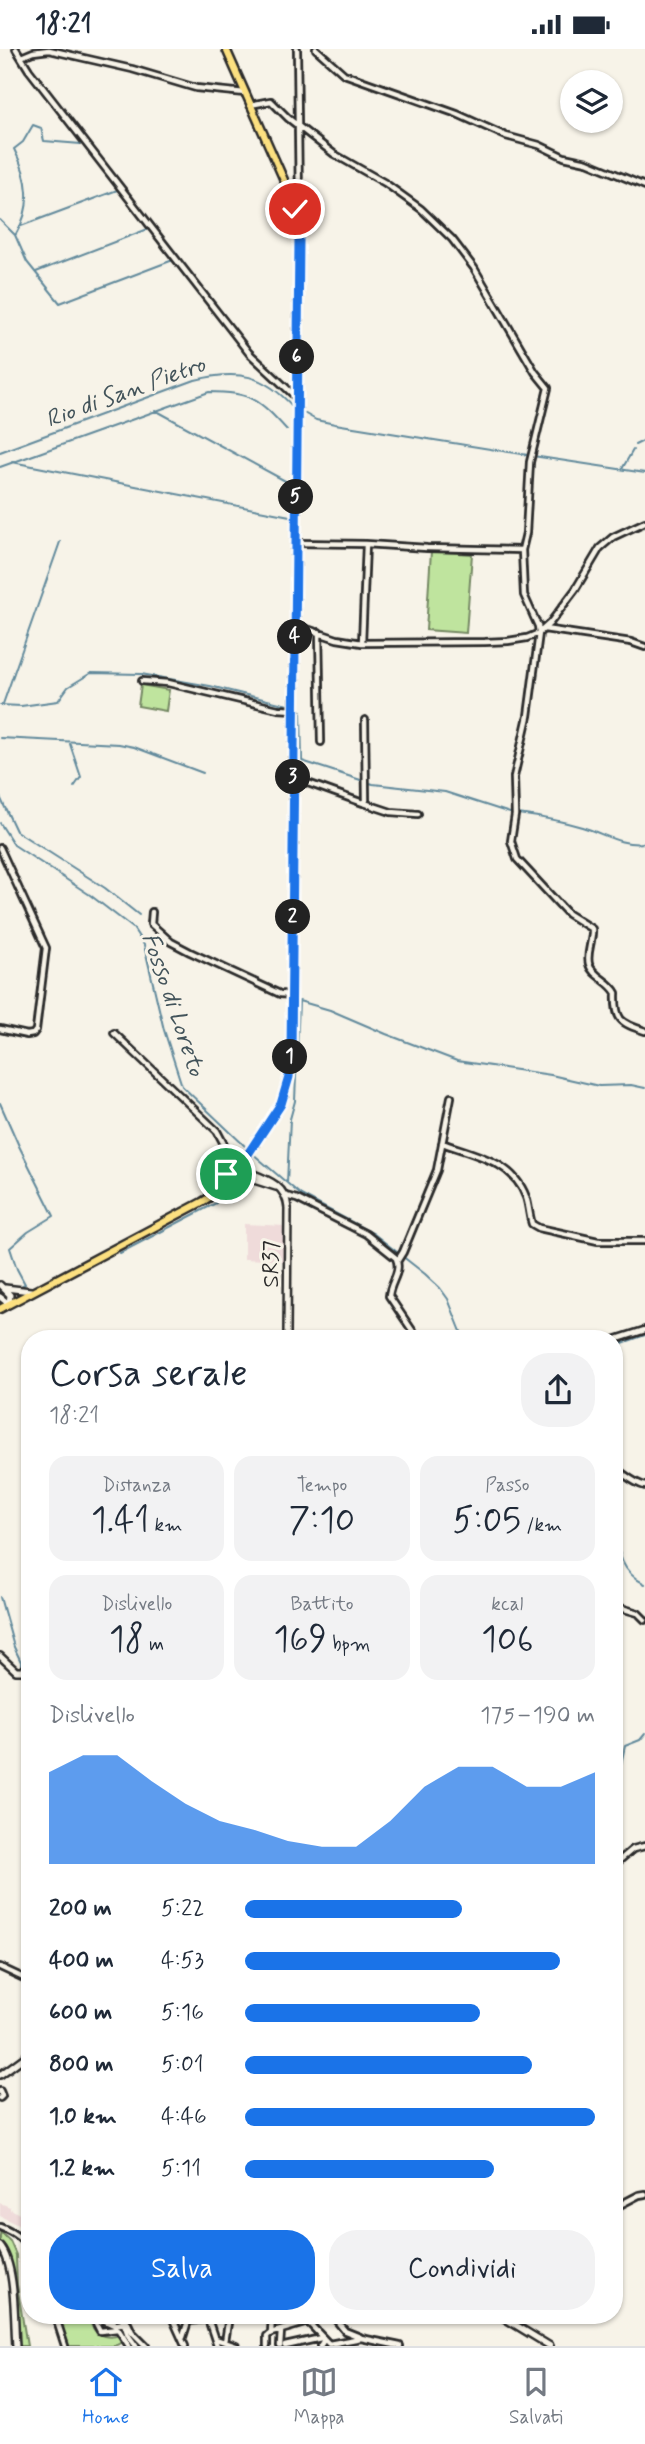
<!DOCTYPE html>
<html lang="it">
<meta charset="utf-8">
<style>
:root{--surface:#fff;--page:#f2f2f3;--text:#1f2937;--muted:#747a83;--line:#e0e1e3;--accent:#1a73e8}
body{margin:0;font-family:Mynerve,sans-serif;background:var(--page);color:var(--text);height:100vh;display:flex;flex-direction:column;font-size:26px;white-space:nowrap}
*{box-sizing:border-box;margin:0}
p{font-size:23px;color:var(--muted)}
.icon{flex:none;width:38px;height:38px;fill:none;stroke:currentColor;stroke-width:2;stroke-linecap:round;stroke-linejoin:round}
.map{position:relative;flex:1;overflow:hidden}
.side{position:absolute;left:21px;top:1281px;width:602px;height:994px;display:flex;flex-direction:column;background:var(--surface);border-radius:28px;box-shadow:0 2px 5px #0004}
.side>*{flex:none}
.tools{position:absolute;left:560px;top:21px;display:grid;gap:14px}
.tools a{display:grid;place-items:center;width:63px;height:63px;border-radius:50%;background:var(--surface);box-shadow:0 2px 5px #0004;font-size:35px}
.pin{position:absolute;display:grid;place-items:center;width:60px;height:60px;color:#fff;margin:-30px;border:4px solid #fff;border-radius:50%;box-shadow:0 2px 7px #0007}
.km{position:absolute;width:35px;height:35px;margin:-18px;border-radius:50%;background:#222;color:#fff;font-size:19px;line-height:35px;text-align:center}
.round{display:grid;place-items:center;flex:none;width:74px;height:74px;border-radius:28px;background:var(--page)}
.overview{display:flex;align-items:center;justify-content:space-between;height:119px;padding:0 28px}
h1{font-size:38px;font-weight:600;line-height:52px}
.stats{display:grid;grid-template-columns:repeat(3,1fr);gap:10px;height:119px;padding:7px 28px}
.stats div{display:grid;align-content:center;border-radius:18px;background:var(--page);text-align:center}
.stats b{font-size:35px;font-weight:600}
.stats small{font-size:19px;font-weight:400}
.stats p{font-size:19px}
.chart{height:196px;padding:14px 28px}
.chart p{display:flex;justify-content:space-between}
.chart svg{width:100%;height:126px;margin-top:7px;fill:var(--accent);opacity:.7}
.cta{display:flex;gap:14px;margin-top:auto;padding:14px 28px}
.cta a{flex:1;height:80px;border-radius:28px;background:var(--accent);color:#fff;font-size:28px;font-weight:600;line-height:80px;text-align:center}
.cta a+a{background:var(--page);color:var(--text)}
ul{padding:0 28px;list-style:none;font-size:23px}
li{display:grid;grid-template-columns:112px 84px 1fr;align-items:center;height:52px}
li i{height:18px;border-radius:9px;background:var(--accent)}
.status{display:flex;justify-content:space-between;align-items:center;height:49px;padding:0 35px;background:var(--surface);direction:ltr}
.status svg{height:19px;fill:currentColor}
.dock{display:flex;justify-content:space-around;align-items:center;height:98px;border-top:2px solid var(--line);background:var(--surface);font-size:19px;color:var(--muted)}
.dock a{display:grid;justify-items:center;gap:4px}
.dock .selected{color:var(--accent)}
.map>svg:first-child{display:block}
.built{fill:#efdbda}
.green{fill:#bfe49e;stroke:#758864;stroke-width:2}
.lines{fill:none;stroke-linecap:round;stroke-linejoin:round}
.stream{stroke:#628a9c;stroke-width:2}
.street-casing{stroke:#2b2b2b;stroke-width:10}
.secondary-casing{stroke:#2b2b2b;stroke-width:10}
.primary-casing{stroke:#2b2b2b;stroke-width:11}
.street{stroke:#f7f3e8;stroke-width:4.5}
.secondary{stroke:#f7f3e8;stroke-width:5}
.primary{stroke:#fce080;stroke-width:6}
.route-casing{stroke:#fff;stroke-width:14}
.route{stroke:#1a73e8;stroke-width:9}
.labels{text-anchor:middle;stroke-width:6;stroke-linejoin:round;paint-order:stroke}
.street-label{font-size:23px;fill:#2b2b2b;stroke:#f7f3e8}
.water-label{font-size:24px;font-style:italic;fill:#42535a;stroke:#f7f3e8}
</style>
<div class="status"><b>18:21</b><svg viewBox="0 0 49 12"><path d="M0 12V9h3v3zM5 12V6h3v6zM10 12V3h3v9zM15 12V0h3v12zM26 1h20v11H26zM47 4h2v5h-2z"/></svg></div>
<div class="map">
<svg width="645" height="2297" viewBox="0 0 645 2297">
<rect width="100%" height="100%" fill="#f7f3e8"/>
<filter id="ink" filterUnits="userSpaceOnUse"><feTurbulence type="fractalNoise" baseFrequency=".0143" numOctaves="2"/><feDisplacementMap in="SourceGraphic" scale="14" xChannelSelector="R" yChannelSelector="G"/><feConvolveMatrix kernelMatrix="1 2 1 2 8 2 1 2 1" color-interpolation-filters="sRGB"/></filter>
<g filter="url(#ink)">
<!-- built -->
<path class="built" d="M244,1175L285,1177V1212L244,1210Z
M0,2154L10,2158V2162L11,2160L29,2171L24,2179L0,2167Z"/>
<!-- green -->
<path class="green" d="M431,502L472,505L466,584L426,581Z
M141,636L169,641L166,662L138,657Z
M0,2183L10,2192L16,2206L17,2236L27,2297H19L10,2210L0,2194Z
M58,2266H90C89,2284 104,2291 120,2286L124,2293L114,2297H69Z"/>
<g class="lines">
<!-- stream -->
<path class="stream" d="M0,171L15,186L27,213L60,254L173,211
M21,177L120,140
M16,185C33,157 29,129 14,100L23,93L33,76L41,79L44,92L81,95
M36,223L148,180
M155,361L289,434
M302,363L316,371L335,375L528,406
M635,396L645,391
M0,403L195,331C238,320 264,325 294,359
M533,407L645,424
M12,413L290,467
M0,418L209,343C251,343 259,350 287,381
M622,420L633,401
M3,655L60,493
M0,656L21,657L58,652L68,638L91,624L141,625L210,637L292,657
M298,659L301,662L302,712L373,735L445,743L513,765
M0,689L119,695L134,698L203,724
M70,695L81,728L74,738
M0,748L16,782L105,839L139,866
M518,765C540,768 562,772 582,778C605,785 620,797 645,794
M0,774L14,796L90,846L133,879L144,896L164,981L182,1037L248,1100
M0,1054L19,1097L54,1167L28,1183L10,1199L17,1220L25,1235L17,1239
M252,1104L301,1146L374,1185L425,1225L440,1239L448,1250L464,1290
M287,1134L290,1070L295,1052L299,952L330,961L386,985L457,1012L551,1026L599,1037L631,1036L645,1039
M120,1204L216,1154
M614,1297L645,1286
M614,1475C618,1500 619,1523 645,1535
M0,1548L14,1598L30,1632
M614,1747L625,1697L640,1691L645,1685
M0,2207H1"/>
<!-- street casing -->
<g class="street-casing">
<path id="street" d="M16,0L29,21L249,304L297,349
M316,0L344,25L457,65L506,87L539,96L564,108L587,113L645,137
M21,8L33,3L49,1L132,20L196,39L245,44
M250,56L271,52L288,69L334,105L385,134L421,160L452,190L474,219L535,323L548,339L530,413L526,484L522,501L524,546L538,577L539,584L528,667L514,728L515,766L511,792L517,810L568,865L592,880C593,892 586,904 589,915C592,927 610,932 616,944C615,971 620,974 645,982
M295,160L299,151L297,0
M296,494L366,495L362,594
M366,495L427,499L522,501
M295,576L337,590L362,594L485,593L508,592L527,589L539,584L550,574L575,541L600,499L613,488L645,473
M544,580L631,593L645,598
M319,583L321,693
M142,632L168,634L278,660L294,661
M294,729L363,754L366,751L365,671
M364,754L391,763L418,765
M0,799L46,899L36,981L33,985L27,986L0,980
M152,863L151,875L171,893L190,903L280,945L292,946
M114,984L217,1082L226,1099L229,1117
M442,1094C475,1106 513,1112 526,1148C529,1156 529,1166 532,1175L539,1179L598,1192H645
M286,1147L297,1150L366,1185L396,1209C402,1223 390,1233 389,1247L418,1290
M398,1211L403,1203L437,1121L451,1048
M614,1291L645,1281
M614,1419C625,1425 633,1434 645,1437
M614,1557L638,1564L645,1571
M614,1816L633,1800L645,1797
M0,1918L30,1932
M0,2042L2,2047L0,2049
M614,2159L639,2146L645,2145
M0,2178C13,2183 24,2190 30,2202
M55,2266L65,2297
M109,2266L129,2297
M121,2266L128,2286L136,2297
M124,2266L132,2283L146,2297
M171,2266L185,2297
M225,2266L228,2274L225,2293
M272,2266L271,2284L305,2274
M293,2266L304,2274
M312,2266L305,2274H309L329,2295L361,2289L400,2297
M332,2266L345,2282L360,2288
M188,2272L208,2270L217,2297
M118,2280L100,2282L96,2274L103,2271L114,2276L123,2274
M183,2288L190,2266
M216,2290L236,2297
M267,2297V2287L271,2284
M280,2297L281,2282
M285,2297L321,2289
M320,2297L324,2291"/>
</g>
<!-- secondary casing -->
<g class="secondary-casing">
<path id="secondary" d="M246,1122C266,1130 286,1135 288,1159L287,1286L284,1290
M243,1132L254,1131L276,1138
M0,1236L10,1246L9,1255
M5,1239L31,1242
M0,1248L9,1255
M0,1607L16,1622H22L30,1615
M0,2026L30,2004
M0,2197C16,2216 14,2272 16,2297
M499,2266L550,2297"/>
</g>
<!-- primary casing -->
<g class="primary-casing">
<path id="primary" d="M226,0L291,147L299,192L291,1004L289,1028L281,1055L246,1108L244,1118
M226 1124a10 10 0 1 1 20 0a10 10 0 1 1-20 0Z
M0,1260L202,1153L233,1134"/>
</g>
<!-- street -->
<use href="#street" class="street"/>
<!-- secondary -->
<use href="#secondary" class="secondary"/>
<!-- primary -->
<use href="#primary" class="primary"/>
</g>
</g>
<g class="lines" filter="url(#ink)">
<!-- route casing -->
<g class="route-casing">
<path id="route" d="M226,1125L229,1117L246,1108L281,1055L289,1028L291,1004L299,191L295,160"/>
</g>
<!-- route -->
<use href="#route" class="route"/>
</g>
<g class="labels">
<!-- street labels -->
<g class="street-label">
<text transform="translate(270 1215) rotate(-90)" y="8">SR37</text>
</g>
<!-- water labels -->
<g class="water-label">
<text transform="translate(125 342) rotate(-20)" y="8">Rio di San Pietro</text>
<text transform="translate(174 955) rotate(71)" y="8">Fosso di Loreto</text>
</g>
</g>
</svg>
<div class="tools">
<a><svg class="icon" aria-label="layers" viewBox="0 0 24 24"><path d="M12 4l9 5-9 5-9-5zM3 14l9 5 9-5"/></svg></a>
</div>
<div class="pin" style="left:226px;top:1125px;background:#1e9e55"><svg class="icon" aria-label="arrive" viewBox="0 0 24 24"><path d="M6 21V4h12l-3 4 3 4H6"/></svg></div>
<div class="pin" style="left:295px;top:160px;background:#d93025"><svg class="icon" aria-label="check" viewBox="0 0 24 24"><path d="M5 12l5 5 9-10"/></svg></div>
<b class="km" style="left:290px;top:1008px">1</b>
<b class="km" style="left:293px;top:868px">2</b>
<b class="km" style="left:293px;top:728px">3</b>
<b class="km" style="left:295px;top:588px">4</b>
<b class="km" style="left:296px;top:448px">5</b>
<b class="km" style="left:297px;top:308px">6</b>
<section class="side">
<div class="overview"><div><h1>Corsa serale</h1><p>18:21</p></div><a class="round"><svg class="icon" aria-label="share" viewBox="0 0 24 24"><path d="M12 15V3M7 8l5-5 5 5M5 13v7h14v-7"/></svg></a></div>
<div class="stats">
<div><p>Distanza</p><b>1.41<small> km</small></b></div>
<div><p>Tempo</p><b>7:10</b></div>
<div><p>Passo</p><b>5:05<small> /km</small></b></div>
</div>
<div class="stats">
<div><p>Dislivello</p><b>18<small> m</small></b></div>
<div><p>Battito</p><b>169<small> bpm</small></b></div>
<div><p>kcal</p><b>106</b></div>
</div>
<div class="chart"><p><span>Dislivello</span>175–190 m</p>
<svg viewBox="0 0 160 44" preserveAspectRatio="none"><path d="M0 44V12L10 6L20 6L30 15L40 23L50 29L60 32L70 36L80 38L90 38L100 29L110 17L120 10L130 10L140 17L150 17L160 12V44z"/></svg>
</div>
<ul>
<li><b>200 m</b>5:22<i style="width:62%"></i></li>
<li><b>400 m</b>4:53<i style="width:90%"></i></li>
<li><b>600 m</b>5:16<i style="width:67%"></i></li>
<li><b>800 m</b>5:01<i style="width:82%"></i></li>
<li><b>1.0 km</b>4:46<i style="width:100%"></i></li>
<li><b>1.2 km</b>5:11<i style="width:71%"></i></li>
</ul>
<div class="cta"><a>Salva</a><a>Condividi</a></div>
</section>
</div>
<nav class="dock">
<a class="selected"><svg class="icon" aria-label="home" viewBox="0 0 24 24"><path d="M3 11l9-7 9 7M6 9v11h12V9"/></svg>Home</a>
<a><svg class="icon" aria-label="map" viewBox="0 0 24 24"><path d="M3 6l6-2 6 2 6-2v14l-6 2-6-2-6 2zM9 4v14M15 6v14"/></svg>Mappa</a>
<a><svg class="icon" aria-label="saved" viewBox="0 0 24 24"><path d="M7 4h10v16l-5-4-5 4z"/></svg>Salvati</a>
</nav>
